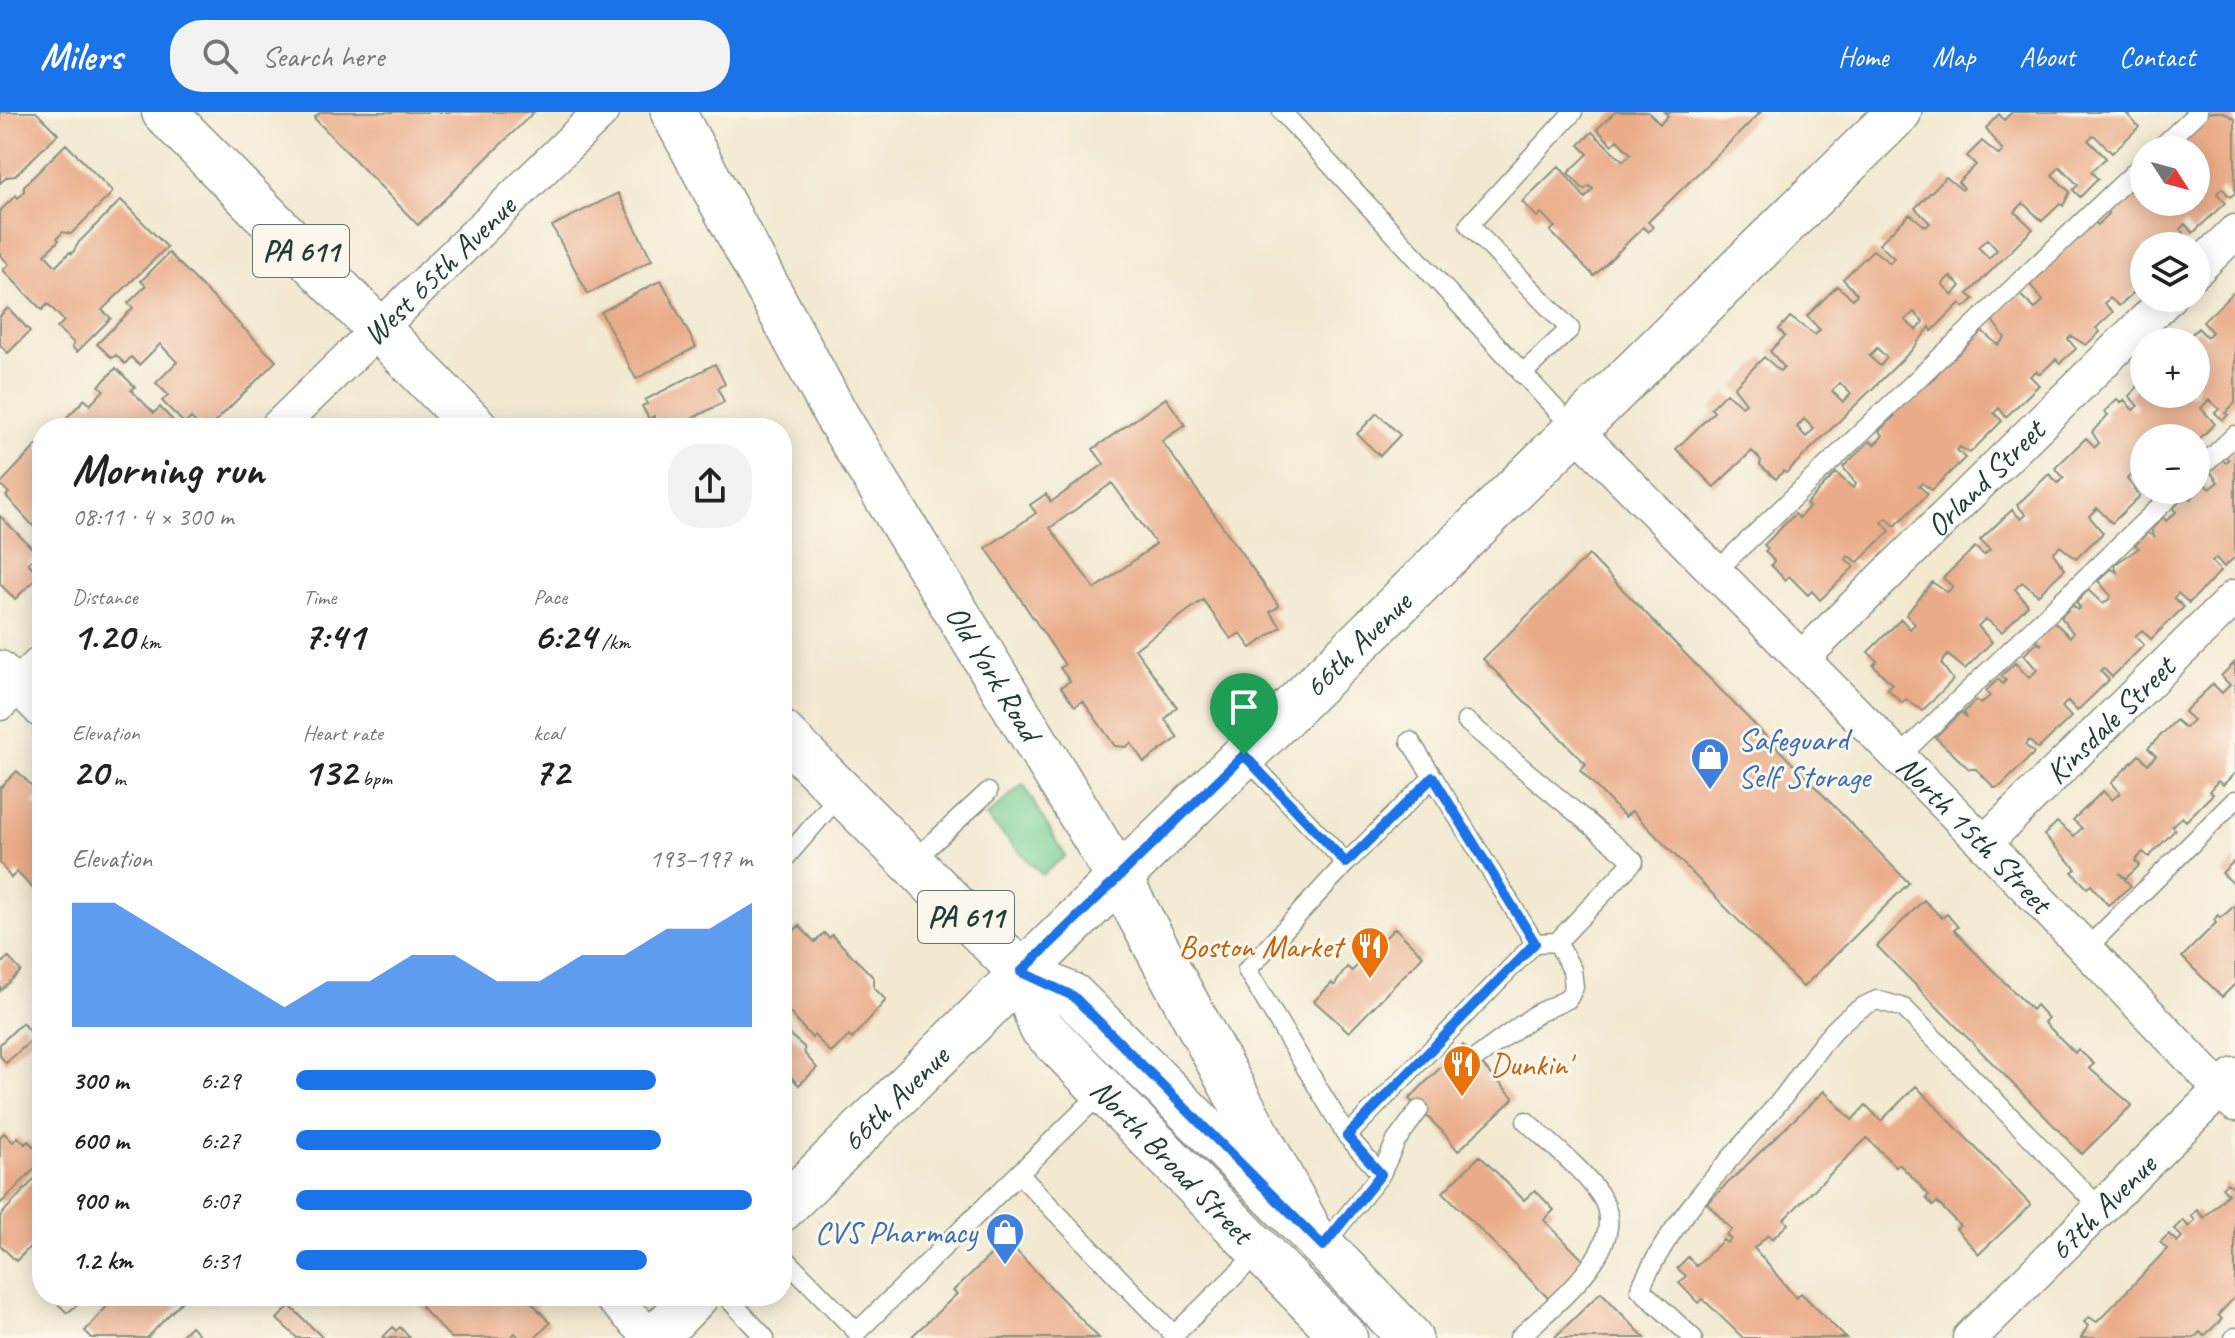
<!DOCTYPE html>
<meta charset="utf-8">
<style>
:root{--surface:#fff;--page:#f2f2f2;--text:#222;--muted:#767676;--accent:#1a73e8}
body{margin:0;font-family:Caveat,sans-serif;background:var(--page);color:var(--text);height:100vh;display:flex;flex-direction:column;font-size:30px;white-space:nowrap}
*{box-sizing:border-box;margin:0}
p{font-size:26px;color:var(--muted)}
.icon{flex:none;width:44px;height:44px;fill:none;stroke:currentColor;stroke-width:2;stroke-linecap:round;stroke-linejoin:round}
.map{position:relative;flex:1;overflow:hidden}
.side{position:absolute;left:32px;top:306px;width:760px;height:888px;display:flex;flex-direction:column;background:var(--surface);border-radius:32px;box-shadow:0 4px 20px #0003}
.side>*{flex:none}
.needle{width:52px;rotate:126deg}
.tools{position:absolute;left:2130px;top:24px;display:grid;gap:16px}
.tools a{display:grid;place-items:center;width:80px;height:80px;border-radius:50%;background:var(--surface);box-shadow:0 4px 20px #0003;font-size:40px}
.pin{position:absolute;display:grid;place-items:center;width:68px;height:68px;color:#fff;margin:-82px -34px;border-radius:50% 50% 50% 0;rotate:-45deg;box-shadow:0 0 8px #0007}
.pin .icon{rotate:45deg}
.round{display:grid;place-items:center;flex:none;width:84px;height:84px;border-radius:32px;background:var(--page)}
.head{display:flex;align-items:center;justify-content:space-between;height:136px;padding:0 40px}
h1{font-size:44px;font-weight:800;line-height:60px}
.stats{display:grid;grid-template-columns:repeat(3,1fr);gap:12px;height:136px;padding:8px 40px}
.stats div{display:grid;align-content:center}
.stats b{font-size:40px;font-weight:800}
.stats small{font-size:22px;font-weight:400}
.stats p{font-size:22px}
.chart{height:224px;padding:16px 40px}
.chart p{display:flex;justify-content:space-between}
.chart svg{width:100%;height:144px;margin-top:8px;fill:var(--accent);opacity:.7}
ul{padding:0 40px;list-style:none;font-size:26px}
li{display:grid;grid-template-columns:128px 96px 1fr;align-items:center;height:60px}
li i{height:20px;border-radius:10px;background:var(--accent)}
header{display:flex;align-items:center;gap:48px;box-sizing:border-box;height:112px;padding:0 40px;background:var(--accent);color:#fff}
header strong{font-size:38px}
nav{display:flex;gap:44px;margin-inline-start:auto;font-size:28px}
.search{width:560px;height:72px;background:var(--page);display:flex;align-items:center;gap:20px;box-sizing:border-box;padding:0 28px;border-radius:32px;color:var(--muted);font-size:30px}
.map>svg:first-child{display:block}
.green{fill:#79d094;stroke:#4c8664;stroke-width:2}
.building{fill:#eaab88;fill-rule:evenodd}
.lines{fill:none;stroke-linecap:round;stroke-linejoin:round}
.lane-casing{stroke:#889382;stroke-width:21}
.street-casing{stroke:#889382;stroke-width:37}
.secondary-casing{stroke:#889382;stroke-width:47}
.primary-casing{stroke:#889382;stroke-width:47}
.lane{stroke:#fff;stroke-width:18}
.street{stroke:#fff;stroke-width:34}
.secondary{stroke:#fff;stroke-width:44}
.primary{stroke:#fff;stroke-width:44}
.route-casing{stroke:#fff;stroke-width:16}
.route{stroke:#1a73e8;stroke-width:10}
.labels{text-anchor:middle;stroke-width:6;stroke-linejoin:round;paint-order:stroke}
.shield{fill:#fbf7ec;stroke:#61756b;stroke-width:2}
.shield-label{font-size:30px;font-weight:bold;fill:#1f3d34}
.street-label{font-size:32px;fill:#1f3d34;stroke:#fbf7ec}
.shop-label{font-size:32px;fill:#366cbe;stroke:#fbf7ec;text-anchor:start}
.food-label{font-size:32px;fill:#c56008;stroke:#fbf7ec;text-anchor:end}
</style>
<header>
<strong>Milers</strong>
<div class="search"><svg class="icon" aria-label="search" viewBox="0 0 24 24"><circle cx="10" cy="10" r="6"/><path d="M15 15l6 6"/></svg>Search here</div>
<nav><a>Home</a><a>Map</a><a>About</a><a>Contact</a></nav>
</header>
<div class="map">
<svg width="2235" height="1226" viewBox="0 0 2235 1226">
<rect width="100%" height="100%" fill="#fbf7ec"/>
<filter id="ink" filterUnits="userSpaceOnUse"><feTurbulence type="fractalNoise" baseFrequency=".0125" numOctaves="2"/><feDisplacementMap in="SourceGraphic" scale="16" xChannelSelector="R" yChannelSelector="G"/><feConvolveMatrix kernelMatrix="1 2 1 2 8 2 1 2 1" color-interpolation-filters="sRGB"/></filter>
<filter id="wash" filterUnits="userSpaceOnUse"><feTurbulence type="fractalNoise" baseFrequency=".006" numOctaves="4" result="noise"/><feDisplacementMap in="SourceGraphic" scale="32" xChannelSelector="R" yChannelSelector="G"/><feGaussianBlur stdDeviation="1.8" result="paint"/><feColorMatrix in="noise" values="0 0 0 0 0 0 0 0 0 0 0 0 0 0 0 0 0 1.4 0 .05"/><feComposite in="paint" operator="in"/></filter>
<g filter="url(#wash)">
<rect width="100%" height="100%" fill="#f2e9d0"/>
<!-- green -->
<path class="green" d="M1023,672L1065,744L1042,763L986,705Z"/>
<g id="blocks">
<!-- building -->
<path class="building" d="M0,0H36L58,22L15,64L7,65L0,71Z
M321,0H534L418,113L314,6Z
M1615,0H1648L1660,12L1668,4L1664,0H1761L1648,110L1653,115L1648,120L1643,115L1594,164L1550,119L1555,115L1541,101L1537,105L1522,90L1559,54L1585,86L1589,82L1593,77L1589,74L1584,78L1568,61L1588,42L1579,33L1592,20L1623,49L1628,45L1631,42L1617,28L1612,33L1597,17Z
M2012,0H2125L2139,15L2112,41L2094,23L2088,28L2106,46L2091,60L2098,67L2080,85L2073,78L2078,73L2060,55L2052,63L2070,80L2063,94L2060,92L2042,109L2023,91L2015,100L2033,117L1968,182L1974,187L1964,196L1960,191L1932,219L1930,215L1910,240L1786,361L1783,359L1776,367L1760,353L1761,348L1752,339L1714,375L1676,337L1714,300L1711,296L1726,281L1742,294L1746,291L1734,275L1764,245L1780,259L1784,255L1770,239L1785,224L1779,217L1790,205L1815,223L1820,218L1807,204L1837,174L1853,187L1857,182L1843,167L1873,138L1890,151L1894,146L1879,132L1896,115L1910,102L1926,115L1930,111L1915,96L1946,65L1962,78L1964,76L1958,70L1976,53L1967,44L1982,29L1999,43L2003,39L1986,16L1999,2L2004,8ZM1987,127L1997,138L1989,146L1978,135ZM1950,164L1961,174L1953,183L1942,172ZM1914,200L1924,210L1916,218L1905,208ZM1877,236L1887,246L1880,254L1869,244ZM1840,271L1851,282L1843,290L1832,279ZM1804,307L1814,317L1806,325L1797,315Z
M2205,0H2223L2235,7V81L2230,85L2222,76L2217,81L2225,91L2193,121L2185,112L2180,117L2188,127L2181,134H2144V171L2119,194L2110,186L2104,191L2113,200L2096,216L2100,220L2086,233L2071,224L2068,227L2076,237L2060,251L2056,247L2040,262L2036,259L2030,264L2039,273L2006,305L1999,296L1994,301L2002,309L1970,341L1960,335L1957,338L1965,346L1932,378L1922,371L1919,374L1928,382L1895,414L1887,406L1884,408L1882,410L1890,419L1858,450L1848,444L1846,447L1854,455L1820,488L1812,479L1808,483L1789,464L1785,468L1771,453L1774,449L1765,439L1768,437L1764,433L1795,402L1799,406L1809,395L1806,392L1836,361L1853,376L1856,372L1843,355L1870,329L1874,333L1880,327L1883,323L1879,319L1895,304L1892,301L1926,267L1930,271L1953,243L1955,245L1982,219L1998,233L2005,226L1992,208L2019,182L2035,197L2043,189L2029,171L2094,109L2098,113L2109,102L2105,98L2132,72L2135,76L2144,67V90H2196V38H2189L2177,25Z
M66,32L113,80L71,122L63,120L57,126L59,128L45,142L51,149L56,154L70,140L72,142L79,130L121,88L167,135L102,198L111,206L77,240L72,235L74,231L57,216L64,209L48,192L42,198L3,158L9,152L0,143V99L16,83L18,86L24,80V74Z
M618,81L652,148L588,182L552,114Z
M169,141L276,249L209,316H201L191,306L185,312L162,289L168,283L156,271L177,250L160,232L139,253L131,245L125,252L116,243L112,246L97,232L133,196L128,191L146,174L141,169Z
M661,168L696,235L636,267L601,200Z
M2235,179V291L2225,301L2228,303L2223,308L2215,301L2219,297L2209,288L2201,296L2215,312L2196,330V326L2171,324L2144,326V370L2134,360L2127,367L2140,384L2112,411L2097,396L2089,404L2103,421L2089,434L2076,447L2060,434L2053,441L2065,457L2038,483L2022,470L2015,477L2028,493L2002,520L1986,507L1982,510L1978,514L1992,530L1965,557L1948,543L1941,551L1953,568L1922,599L1906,587L1902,591L1887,576L1892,572L1873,553L1877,549L1868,540L1901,507L1910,517L1915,512L1906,503L1932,470L1947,480L1953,475L1943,466L1975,435L1984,443L1990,438L1980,428L2012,398L2021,407L2026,403L2017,393L2049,362L2058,371L2064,366L2055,356L2086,326L2095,335L2099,331L2092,320L2108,303L2104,300L2117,287L2121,291L2124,288L2133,298L2138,294L2129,284L2144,268V282H2196V230H2184L2198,216L2207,225L2212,220L2203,210Z
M8,196L30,219L8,241L0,233V204Z
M715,252L725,272L718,276L724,290L674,316H660L654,304L649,307L642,294L647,292L645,288Z
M116,256L135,275L131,278L154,301L160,295L180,316H78L67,305L85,287L90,293L104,278L99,274Z
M1166,286L1185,313L1162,329L1279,494L1270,500L1281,515L1251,536L1240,521L1231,527L1203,488L1135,537L1177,595L1165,607L1178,626L1144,650L1131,631L1126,635L1115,634L1083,589L1075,594L1061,575L1070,569L1060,556L1065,553L986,436L1036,401L1030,393L1046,382L1051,390L1104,352L1093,337ZM1112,371L1156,432L1095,477L1050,416Z
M1377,301L1400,323L1380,344L1357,322Z
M37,333L42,339V424L6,384L9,381L0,372Z
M2235,335V445L2224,455L2216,446L2212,450L2221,459L2189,491L2178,481L2174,486L2184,495L2151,527L2142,518L2135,524L2144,533L2112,565L2103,556L2100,559L2109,568L2077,599L2068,589L2062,595L2071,605L2038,637L2029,628L2025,633L2034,641L2001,674L1995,676L1976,657H1969L1935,625L1961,600L1967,606L1964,600L1976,588L1981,592L1990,584L1986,579L1998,567L2003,572L2006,568L2001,564L2015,551L2029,566L2037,558L2024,543L2036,531L2042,533L2033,525L2051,507L2070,525L2073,521L2061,505L2073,493L2077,498L2080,495L2076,491L2088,478L2103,492L2108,488L2111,484L2098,469L2111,457L2117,460L2114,453L2139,436L2135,433L2147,421L2154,424L2151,418L2163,405L2166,409L2176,400L2173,396L2185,384L2190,387L2193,385L2188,380L2196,378L2200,369L2210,377L2214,373L2218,370L2210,359L2222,347L2226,351L2229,348L2225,344Z
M0,404L38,442L28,451L40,463L15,487L0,472Z
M1589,443L1909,771L1803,875L1632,699L1625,705L1580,658L1586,652L1483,547Z
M2235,550V661L2223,673L2218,669L2209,679L2213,682L2186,709L2182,705L2177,709L2172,714L2175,718L2149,745L2143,740L2135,749L2140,753L2126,766L2119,761L2131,774L2108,793L2091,773L2087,776L2072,760L2076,757L2044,723L2057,710L2074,724L2082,716L2073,708L2103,679L2112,688L2120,681L2111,671L2139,643L2148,652L2156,644L2148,636L2176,608L2185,616L2193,608L2184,600L2213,572L2222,581L2230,573L2221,564Z
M17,659L41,683L33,691L42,699V779L37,781L17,760L11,766L0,751V676Z
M2235,748V773L2222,761Z
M1924,788L1942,806L1947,802L1958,815L1954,818L1970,835L2032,898L2036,893L2048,906L2044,910L2075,941L2078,937L2094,952L2089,956L2132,993L2082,1042L1877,834Z
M2235,793V872L2222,885L2182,845L2216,811L2214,808L2218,803L2221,806Z
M799,814L815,830L824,821L829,826L832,823L874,866V876L886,888L852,927L849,924L831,941L814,923L812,926L782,892V830Z
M1395,816L1423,844L1349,920L1314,889L1332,871L1334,874L1347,855L1352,859Z
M8,845L21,859L0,879V853Z
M22,911L35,925L6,951L0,944V932Z
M782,916L804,935L805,942L817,956L799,973L787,961L782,965Z
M1463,933L1514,986L1458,1039L1443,1020L1409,987Z
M1916,974L2031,1093L1979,1142L1956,1117L1960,1114L1937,1090L1933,1094L1926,1086L1929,1083L1915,1068L1899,1052L1896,1055L1867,1026L1784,1107L1788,1112L1772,1127L1768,1123L1754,1136L1796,1186L1801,1181L1846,1226H1743L1703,1187L1698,1191L1679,1171L1686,1164L1677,1156L1688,1145L1696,1154L1723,1128L1727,1131L1731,1127L1726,1123L1732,1118L1707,1091L1824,979L1852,1008L1866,993L1881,1009Z
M4,1021L13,1030L18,1025L25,1032L28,1029L42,1043V1049L0,1092V1025Z
M1480,1044L1524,1088L1535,1078L1554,1098L1544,1108L1588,1153L1551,1189L1443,1080Z
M37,1064L42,1065V1123L16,1149L0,1133V1104Z
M2227,1071L2235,1076V1185L2218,1203L2222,1207L2204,1224L2200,1220L2194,1226H2081L2088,1214L2084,1210L2089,1205L2097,1210L2108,1199L2167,1137L2160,1130L2169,1122L2177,1130L2182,1125L2174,1117L2183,1108L2189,1115L2195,1108L2191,1104L2197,1098L2204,1106L2228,1082L2222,1075Z
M1006,1128L1099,1226H910L957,1182L953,1179Z
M1601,1180L1645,1226H1554Z
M50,1184H89L67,1201Z
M116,1184H177L182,1189L147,1226H92L85,1219Z
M425,1184H526L550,1211L535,1226H520L515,1221L510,1226H451L421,1195L423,1192L420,1189Z
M290,1194L323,1226H297L277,1207Z
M191,1214L202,1226H179Z
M393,1215L396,1219L400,1215L410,1226H382Z"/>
</g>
</g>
<g filter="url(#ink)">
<use href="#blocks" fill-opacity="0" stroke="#889382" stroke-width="2"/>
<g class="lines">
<!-- lane casing -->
<g class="lane-casing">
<path id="lane" d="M1282,0L1575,318
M2158,38L2198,0
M1522,262L1570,217L1469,113L1573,0
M2196,360L2235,323
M1715,460L2144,51
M1244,643L1346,751L1433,665L1410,629
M1899,645L2177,378
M1433,665L1535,831L1557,830L1634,749L1466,609
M782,750L842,680
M911,751L988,680
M2086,837L2235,688
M1476,946L1536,902L1568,887L1574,875L1572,858L1557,830
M1347,1024L1535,831
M1019,1062L1174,1223L1258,1141
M1381,1062L1396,1029L1419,998
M1323,1134L1381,1062L1347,1024L1247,858L1346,751
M782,1143L857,1220L1102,980
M726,1184L765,1226
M1519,1226C1550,1195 1635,1134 1600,1083C1582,1056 1550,1032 1526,1009
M1693,1226L1640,1177C1673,1104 1729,1050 1780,989C1809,954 1832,905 1877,888L1904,896L2100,1096
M2234,1226L2235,1225"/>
</g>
<!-- street casing -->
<g class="street-casing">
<g id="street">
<path d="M2196,158L2235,120"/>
<path id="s1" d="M277,316L601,0"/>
<path id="s2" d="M1575,318L1984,731L2235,992"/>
<path id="s3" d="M1801,547L2168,186"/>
<path d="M0,556L42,599"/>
<path d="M0,591L42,550"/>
<path id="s4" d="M1984,731L2235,485"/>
<path d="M610,1184L652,1226"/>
<path id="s5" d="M1970,1226L2235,963"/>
</g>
</g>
<!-- secondary casing -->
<g class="secondary-casing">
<g id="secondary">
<path id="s6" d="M673,0L836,303L1118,764L1305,1110"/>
<path id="s7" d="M782,1097L1899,0"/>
<path d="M655,1226L696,1184"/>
</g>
</g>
<!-- primary casing -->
<g class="primary-casing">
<g id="primary">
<path d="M164,0L476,316"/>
<path d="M782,621L1021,860L1073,884L1312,1123L1410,1226"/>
<path id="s8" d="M1021,860L1041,915L1345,1226"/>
</g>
</g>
<!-- lane -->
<use href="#lane" class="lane"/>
<!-- street -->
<use href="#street" class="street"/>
<!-- secondary -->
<use href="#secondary" class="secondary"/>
<!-- primary -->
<use href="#primary" class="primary"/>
</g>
</g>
<g class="lines" filter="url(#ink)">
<!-- route casing -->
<g class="route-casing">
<path id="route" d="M1244,643L1346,751L1433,665L1535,831L1347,1024L1381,1062L1323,1134L1073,884L1021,860Z"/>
</g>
<!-- route -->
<use href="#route" class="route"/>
</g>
<!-- icons -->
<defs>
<g id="shop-pin" transform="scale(2)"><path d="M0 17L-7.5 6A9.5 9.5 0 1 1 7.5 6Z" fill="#3f7fe0" stroke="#fbf7ec"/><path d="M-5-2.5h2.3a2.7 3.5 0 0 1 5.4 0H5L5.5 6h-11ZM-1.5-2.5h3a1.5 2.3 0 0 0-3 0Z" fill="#fff"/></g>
<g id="restaurant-pin" transform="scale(2)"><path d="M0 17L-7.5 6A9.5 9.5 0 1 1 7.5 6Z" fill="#e8710a" stroke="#fbf7ec"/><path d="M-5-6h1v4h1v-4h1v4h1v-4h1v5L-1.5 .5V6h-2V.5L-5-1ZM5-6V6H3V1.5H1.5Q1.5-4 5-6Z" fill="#fff"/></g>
</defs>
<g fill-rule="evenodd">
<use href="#shop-pin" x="1710" y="645"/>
<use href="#restaurant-pin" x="1370" y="834"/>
<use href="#restaurant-pin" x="1462" y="952"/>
<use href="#shop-pin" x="1005" y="1120"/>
</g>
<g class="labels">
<!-- shield labels -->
<g class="shield">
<rect x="253" y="113" width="96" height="52" rx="6"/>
<rect x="918" y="779" width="96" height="52" rx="6"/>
</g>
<g class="shield-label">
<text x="301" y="149">PA 611</text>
<text x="966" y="815">PA 611</text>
</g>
<!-- street labels -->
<g class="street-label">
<text dy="11" stroke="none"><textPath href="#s1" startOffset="226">West 65th Avenue</textPath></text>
<text dy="11" stroke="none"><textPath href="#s3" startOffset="258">Orland Street</textPath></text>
<text dy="11" stroke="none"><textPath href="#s7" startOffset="806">66th Avenue</textPath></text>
<text dy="11" stroke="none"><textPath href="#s6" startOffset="646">Old York Road</textPath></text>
<text dy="11" stroke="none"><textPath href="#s4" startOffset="176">Kinsdale Street</textPath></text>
<text dy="11" stroke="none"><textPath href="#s2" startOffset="568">North 15th Street</textPath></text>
<text dy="11" stroke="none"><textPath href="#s7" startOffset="158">66th Avenue</textPath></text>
<text dy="11" stroke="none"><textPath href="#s8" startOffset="246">North Broad Street</textPath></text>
<text dy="11" stroke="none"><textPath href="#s5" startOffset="186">67th Avenue</textPath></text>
</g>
<!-- shop labels -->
<g class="shop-label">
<text x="1738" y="638">Safeguard<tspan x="1738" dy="37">Self Storage</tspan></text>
<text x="977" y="1131" text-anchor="end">CVS Pharmacy</text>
</g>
<!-- food labels -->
<g class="food-label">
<text x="1342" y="845">Boston Market</text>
<text x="1490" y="963" text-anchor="start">Dunkin'</text>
</g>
</g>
</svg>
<div class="tools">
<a><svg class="needle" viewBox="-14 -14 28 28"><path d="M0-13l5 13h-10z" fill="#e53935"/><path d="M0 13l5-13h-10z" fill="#767676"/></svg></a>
<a><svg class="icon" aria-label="layers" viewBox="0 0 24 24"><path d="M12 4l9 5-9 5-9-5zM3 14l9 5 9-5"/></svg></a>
<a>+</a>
<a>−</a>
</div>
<div class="pin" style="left:1244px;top:643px;background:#1e9e55"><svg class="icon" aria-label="arrive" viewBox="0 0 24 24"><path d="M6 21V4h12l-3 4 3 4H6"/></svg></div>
<section class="side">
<div class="head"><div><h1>Morning run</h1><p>08:11 · 4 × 300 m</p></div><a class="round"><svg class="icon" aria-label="share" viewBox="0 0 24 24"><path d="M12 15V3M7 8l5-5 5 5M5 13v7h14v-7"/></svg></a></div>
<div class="stats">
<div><p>Distance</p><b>1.20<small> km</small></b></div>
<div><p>Time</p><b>7:41</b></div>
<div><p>Pace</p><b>6:24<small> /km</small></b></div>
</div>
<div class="stats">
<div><p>Elevation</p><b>20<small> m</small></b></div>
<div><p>Heart rate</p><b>132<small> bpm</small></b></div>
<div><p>kcal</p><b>72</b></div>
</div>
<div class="chart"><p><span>Elevation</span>193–197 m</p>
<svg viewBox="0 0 160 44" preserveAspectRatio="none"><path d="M0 44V6L10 6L20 14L30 22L40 30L50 38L60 30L70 30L80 22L90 22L100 30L110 30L120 22L130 22L140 14L150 14L160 6V44z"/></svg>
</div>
<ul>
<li><b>300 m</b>6:29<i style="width:79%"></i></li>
<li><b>600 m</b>6:27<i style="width:80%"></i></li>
<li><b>900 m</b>6:07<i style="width:100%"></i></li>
<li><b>1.2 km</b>6:31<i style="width:77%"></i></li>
</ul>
</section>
</div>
